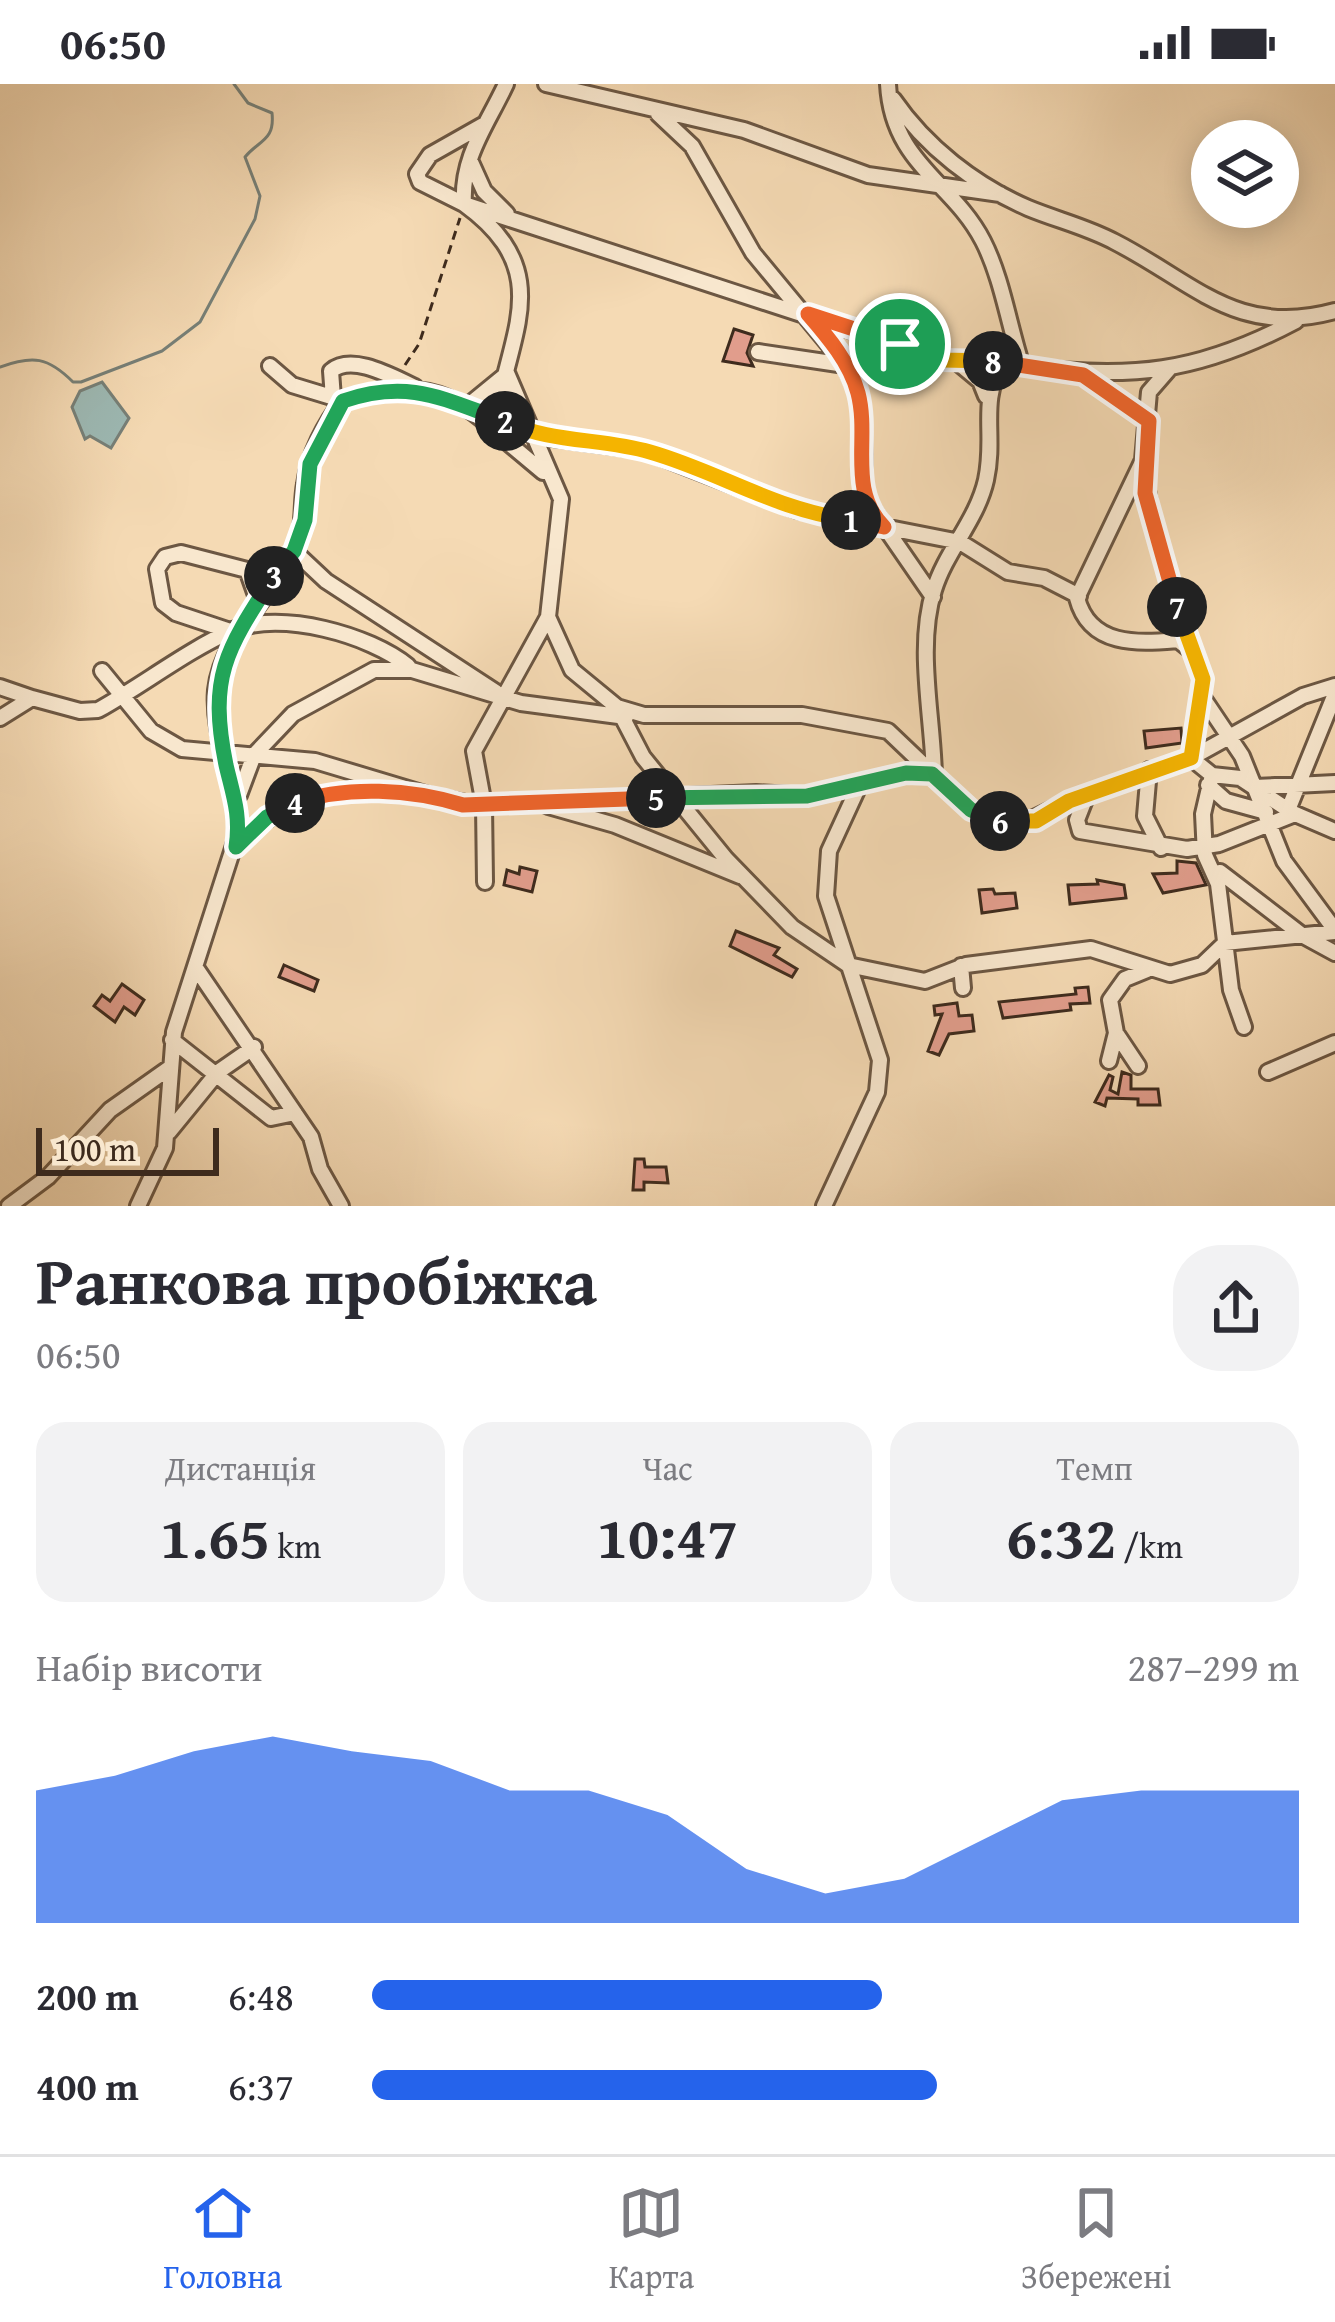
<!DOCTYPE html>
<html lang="uk">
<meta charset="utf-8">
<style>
:root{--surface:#fff;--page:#f2f2f3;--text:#2b2b33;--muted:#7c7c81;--line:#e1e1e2;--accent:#2563eb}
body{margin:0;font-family:"Gentium Book Plus",serif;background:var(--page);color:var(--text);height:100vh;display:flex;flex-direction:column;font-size:45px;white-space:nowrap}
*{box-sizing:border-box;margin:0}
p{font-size:39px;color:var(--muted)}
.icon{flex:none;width:66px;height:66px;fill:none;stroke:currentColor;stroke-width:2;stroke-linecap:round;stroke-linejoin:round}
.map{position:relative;height:1122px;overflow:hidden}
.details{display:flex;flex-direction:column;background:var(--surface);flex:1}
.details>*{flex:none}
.fabs{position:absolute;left:1191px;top:36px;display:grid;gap:24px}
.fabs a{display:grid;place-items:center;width:108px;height:108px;border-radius:50%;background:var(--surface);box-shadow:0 6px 30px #0003;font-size:60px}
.scale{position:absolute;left:36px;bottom:30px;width:183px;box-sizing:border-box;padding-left:12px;border:6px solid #3e2b1d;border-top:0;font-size:33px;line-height:42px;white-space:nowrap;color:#3e2b1d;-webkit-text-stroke:9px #f8e7ce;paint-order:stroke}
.pin{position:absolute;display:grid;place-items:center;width:102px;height:102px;color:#fff;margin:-51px;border:6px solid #fff;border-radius:50%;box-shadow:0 3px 12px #0007}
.km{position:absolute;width:60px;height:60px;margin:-30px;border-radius:50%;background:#222;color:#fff;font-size:33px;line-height:60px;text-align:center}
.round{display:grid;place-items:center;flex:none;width:126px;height:126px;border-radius:48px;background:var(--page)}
.head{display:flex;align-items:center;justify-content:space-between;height:204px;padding:0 36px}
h1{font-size:66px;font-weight:800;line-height:90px}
.metrics{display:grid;grid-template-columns:repeat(3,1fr);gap:18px;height:204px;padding:12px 36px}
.metrics div{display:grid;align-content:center;border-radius:30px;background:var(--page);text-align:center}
.metrics b{font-size:60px;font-weight:800}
.metrics small{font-size:33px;font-weight:400}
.metrics p{font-size:33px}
.chart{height:336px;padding:24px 36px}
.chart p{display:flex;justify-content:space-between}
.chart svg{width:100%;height:216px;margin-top:12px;fill:var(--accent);opacity:.7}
ul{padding:0 36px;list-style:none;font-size:39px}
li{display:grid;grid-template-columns:192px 144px 1fr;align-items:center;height:90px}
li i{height:30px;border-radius:15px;background:var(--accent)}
.status{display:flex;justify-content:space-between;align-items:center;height:84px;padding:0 60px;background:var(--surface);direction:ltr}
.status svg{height:33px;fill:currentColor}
.menu{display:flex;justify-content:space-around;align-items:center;height:168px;border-top:3px solid var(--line);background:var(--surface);font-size:33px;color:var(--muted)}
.menu a{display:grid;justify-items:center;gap:6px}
.menu .active{color:var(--accent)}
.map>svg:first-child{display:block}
.water{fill:#9db9b4;stroke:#778078;stroke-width:3}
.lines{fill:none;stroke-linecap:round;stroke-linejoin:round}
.stream{stroke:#778078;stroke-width:3}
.building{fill:#e19d8c;stroke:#3e2b1d;stroke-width:3}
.minor-casing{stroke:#6c5743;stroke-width:20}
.path{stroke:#3e2b1d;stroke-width:3;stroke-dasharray:9 6;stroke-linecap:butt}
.minor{stroke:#f8e7ce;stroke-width:14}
.split-1-casing{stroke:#fff;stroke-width:24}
.split-2-casing{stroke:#fff;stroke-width:24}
.split-3-casing{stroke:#fff;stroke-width:24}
.split-4-casing{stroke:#fff;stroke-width:24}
.split-5-casing{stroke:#fff;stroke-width:24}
.split-6-casing{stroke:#fff;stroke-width:24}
.split-7-casing{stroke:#fff;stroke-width:24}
.split-8-casing{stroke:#fff;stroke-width:24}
.split-9-casing{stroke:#fff;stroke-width:24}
.split-1{stroke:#f0652b;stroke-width:15}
.split-2{stroke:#f5b400;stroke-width:15}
.split-3{stroke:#22a559;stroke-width:15}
.split-4{stroke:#22a559;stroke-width:15}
.split-5{stroke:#f0652b;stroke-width:15}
.split-6{stroke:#22a559;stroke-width:15}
.split-7{stroke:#f5b400;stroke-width:15}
.split-8{stroke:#f0652b;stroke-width:15}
.split-9{stroke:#f5b400;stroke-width:15}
</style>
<div class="status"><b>06:50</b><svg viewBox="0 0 49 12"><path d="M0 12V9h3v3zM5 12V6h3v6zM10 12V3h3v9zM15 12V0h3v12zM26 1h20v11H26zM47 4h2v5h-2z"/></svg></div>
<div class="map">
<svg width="1335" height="1122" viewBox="0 0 1335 1122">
<rect width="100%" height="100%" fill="#f5dab4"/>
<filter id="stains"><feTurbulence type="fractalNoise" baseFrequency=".00167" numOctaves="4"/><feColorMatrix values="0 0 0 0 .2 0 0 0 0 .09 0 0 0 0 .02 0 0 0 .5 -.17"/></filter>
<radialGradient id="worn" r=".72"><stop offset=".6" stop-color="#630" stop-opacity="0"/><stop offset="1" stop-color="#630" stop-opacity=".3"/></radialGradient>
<!-- water -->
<path class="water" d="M102,298L129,334L111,364L90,352L85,355L72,323L80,307Z"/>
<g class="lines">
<!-- stream -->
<path class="stream" d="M0,283C33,271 48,273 73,298H81L162,267L200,238L255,135L260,112L245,73C259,56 275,57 272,29L248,19L234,0"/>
</g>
<!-- building -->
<path class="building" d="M734,245L753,251L747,269L753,282L723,277Z
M1181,644L1182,659L1146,664L1144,647Z
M1177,777L1196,779L1206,801L1163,809L1153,790L1177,789Z
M520,783L537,787L532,808L504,801L507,786L519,790Z
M1097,796L1124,801L1126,814L1070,820L1068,801L1098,800Z
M993,805L995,810L1015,809L1017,824L982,829L979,806Z
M736,847L779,864L774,871L797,885L792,893L730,862Z
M284,881L318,896L314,907L279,893Z
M122,900L144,916L135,931L124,923L115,938L94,922L102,911L110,917Z
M1088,903L1090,919L1070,920L1071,926L1003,934L999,918L1076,910L1075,904Z
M957,919L959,932L972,931L974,947L949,950L939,971L928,967L942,930L935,931L934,922Z
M1122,988L1131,991V1005H1158L1160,1021H1138V1015L1107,1014L1105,1022L1095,1018L1109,991L1113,993L1110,1006L1118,1010Z
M635,1075H644L645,1083H666L668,1099L644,1098V1106H633Z"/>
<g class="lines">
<!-- minor casing -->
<g class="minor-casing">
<path id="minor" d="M506,0C487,41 461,73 464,120C555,186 512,244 495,334L500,352L543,388
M546,0L744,46L868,91L1000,110
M888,0C892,80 952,97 983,157C1002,194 1009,242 1022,282C1130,296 1198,289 1296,237
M893,15C926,63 975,101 1028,124C1057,136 1087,143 1115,158C1195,199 1237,254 1335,227
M658,30L692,62L753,169L844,279L857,307L863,339L864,413L933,513
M483,41L430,71L417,90L420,98L464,120L942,276L1022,282
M470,76L484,107L507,130
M758,268L845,281
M956,277L980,297L986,312
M270,282L292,301L338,315
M1169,285L1149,308L1143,376L1077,514C1090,564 1140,559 1178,556L1193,568L1203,595L1191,674
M507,289L561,415L548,533L572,586L617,623L644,631H802L888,647L971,726L1020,741L1069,717L1191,674L1212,691L1240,694L1293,729L1335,747
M1083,291L1149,337
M333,314L331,287C352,269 393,293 415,303
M470,320L503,293
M483,331L546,353L643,366L797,426L960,458L1008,488L1044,494L1079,512
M1143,381L1152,438L1189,562
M294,467L326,497L496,608
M548,533L474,667L484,721L756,709L807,712L906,690H932
M230,547L176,529L163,519L157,485L165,473L181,469L247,486L258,517
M102,587L151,647L182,665L315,677L435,713
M0,603L32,614
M1201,611L1242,672L1284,777L1335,846
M617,623L643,673L726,775L792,843L848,881L925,897L966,881L1091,865L1170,890L1202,881L1225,859L1335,848
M0,634L32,614L80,627L98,626C143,601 186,567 233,546C281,526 370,551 408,582
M1191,674L1303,612L1335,602
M1149,686L1145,732L1161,764
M1212,691L1203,730L1205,771L1218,800L1231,906L1244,943
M934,692C933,633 916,563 934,506C946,467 977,436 986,396C996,350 979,320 1002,279
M1208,701L1226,717L1266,728
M1255,703L1335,699
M239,711L254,671L293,630L374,586H412L521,619L626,633
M1086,713L1077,736L1080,747L1187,765L1219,760L1295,730
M548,722L615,741L740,792
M1288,726L1335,610
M235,763C286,706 357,703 428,712C448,714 464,721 484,721L485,798
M1220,788L1302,851L1335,869
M961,882L963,904
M196,884L311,1053L320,1085L341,1122
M172,956L271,1034L295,1029
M1109,977L1116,949
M1138,982L1116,949L1110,916L1125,895L1147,886
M1268,988L1335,959
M169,1048L218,988L254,963
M9,1122L48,1093L110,1026L168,985
M138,1122L165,1064L174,948L238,749C239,701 212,655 216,606C222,550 276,511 296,462C305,440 301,423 305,400C309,371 325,339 343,317C408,295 453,303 500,352
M824,1122L877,1008L880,976L826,812L829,767L858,704"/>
</g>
<!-- path -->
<path class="path" d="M405,281L419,260L460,134"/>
<!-- minor -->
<use href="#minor" class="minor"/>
</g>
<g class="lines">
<!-- split-1 casing -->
<g class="split-1-casing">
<path id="split-1" d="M851,436L884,443C847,406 870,355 858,309C850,279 828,253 808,230L900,260"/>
</g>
<!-- split-2 casing -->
<g class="split-2-casing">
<path id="split-2" d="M505,337C549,359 602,354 650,368C720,388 775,426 851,436"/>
</g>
<!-- split-3 casing -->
<g class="split-3-casing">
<path id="split-3" d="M274,492L294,467L305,436L310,380L343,317C410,294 445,316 505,337"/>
</g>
<!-- split-4 casing -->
<g class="split-4-casing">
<path id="split-4" d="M274,492C226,566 208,592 226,681C233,711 241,731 236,763L267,733L295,719"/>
</g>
<!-- split-5 casing -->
<g class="split-5-casing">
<path id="split-5" d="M295,719C347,701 411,705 463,721L656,714"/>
</g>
<!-- split-6 casing -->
<g class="split-6-casing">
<path id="split-6" d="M656,714L807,712L906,689L932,690L971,726L1000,737"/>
</g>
<!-- split-7 casing -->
<g class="split-7-casing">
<path id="split-7" d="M1000,737H1036L1069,717L1191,674L1203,595L1177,523"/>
</g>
<!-- split-8 casing -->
<g class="split-8-casing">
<path id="split-8" d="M993,277L1083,291L1149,337L1145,409L1177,523"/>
</g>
<!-- split-9 casing -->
<g class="split-9-casing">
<path id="split-9" d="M900,260L942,276L993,277"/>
</g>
<!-- split-1 -->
<use href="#split-1" class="split-1"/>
<!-- split-2 -->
<use href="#split-2" class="split-2"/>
<!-- split-3 -->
<use href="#split-3" class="split-3"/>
<!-- split-4 -->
<use href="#split-4" class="split-4"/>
<!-- split-5 -->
<use href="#split-5" class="split-5"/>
<!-- split-6 -->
<use href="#split-6" class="split-6"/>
<!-- split-7 -->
<use href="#split-7" class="split-7"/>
<!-- split-8 -->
<use href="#split-8" class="split-8"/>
<!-- split-9 -->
<use href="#split-9" class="split-9"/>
</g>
<rect width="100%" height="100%" filter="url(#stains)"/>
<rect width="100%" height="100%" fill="url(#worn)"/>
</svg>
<div class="fabs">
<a><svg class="icon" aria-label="layers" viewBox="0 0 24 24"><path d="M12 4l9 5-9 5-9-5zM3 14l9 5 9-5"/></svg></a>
</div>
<div class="scale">100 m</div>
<div class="pin" style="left:900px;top:260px;background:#1e9e55"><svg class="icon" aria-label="arrive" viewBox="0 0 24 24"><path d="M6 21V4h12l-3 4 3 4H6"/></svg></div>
<b class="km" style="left:851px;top:436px">1</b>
<b class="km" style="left:505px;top:337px">2</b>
<b class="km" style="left:274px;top:492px">3</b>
<b class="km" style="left:295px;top:719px">4</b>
<b class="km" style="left:656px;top:714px">5</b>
<b class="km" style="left:1000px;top:737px">6</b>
<b class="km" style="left:1177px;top:523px">7</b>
<b class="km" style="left:993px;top:277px">8</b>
</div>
<section class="details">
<div class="head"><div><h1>Ранкова пробіжка</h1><p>06:50</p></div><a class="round"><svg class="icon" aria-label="share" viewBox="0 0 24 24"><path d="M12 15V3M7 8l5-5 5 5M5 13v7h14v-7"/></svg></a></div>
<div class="metrics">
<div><p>Дистанція</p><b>1.65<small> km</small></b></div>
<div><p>Час</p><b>10:47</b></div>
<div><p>Темп</p><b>6:32<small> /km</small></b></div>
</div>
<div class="chart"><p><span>Набір висоти</span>287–299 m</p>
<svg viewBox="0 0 160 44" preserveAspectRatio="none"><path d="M0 44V17L10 14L20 9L30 6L40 9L50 11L60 17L70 17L80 22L90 33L100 38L110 35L120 27L130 19L140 17L150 17L160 17V44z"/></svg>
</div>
<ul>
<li><b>200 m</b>6:48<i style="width:55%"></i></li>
<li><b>400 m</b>6:37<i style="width:61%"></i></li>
</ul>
</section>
<nav class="menu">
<a class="active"><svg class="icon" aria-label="home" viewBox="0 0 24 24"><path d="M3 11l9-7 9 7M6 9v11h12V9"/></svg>Головна</a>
<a><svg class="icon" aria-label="map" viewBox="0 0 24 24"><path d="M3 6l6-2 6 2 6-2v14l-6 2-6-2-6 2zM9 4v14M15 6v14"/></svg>Карта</a>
<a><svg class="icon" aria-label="saved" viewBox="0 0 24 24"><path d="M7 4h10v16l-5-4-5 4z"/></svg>Збережені</a>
</nav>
